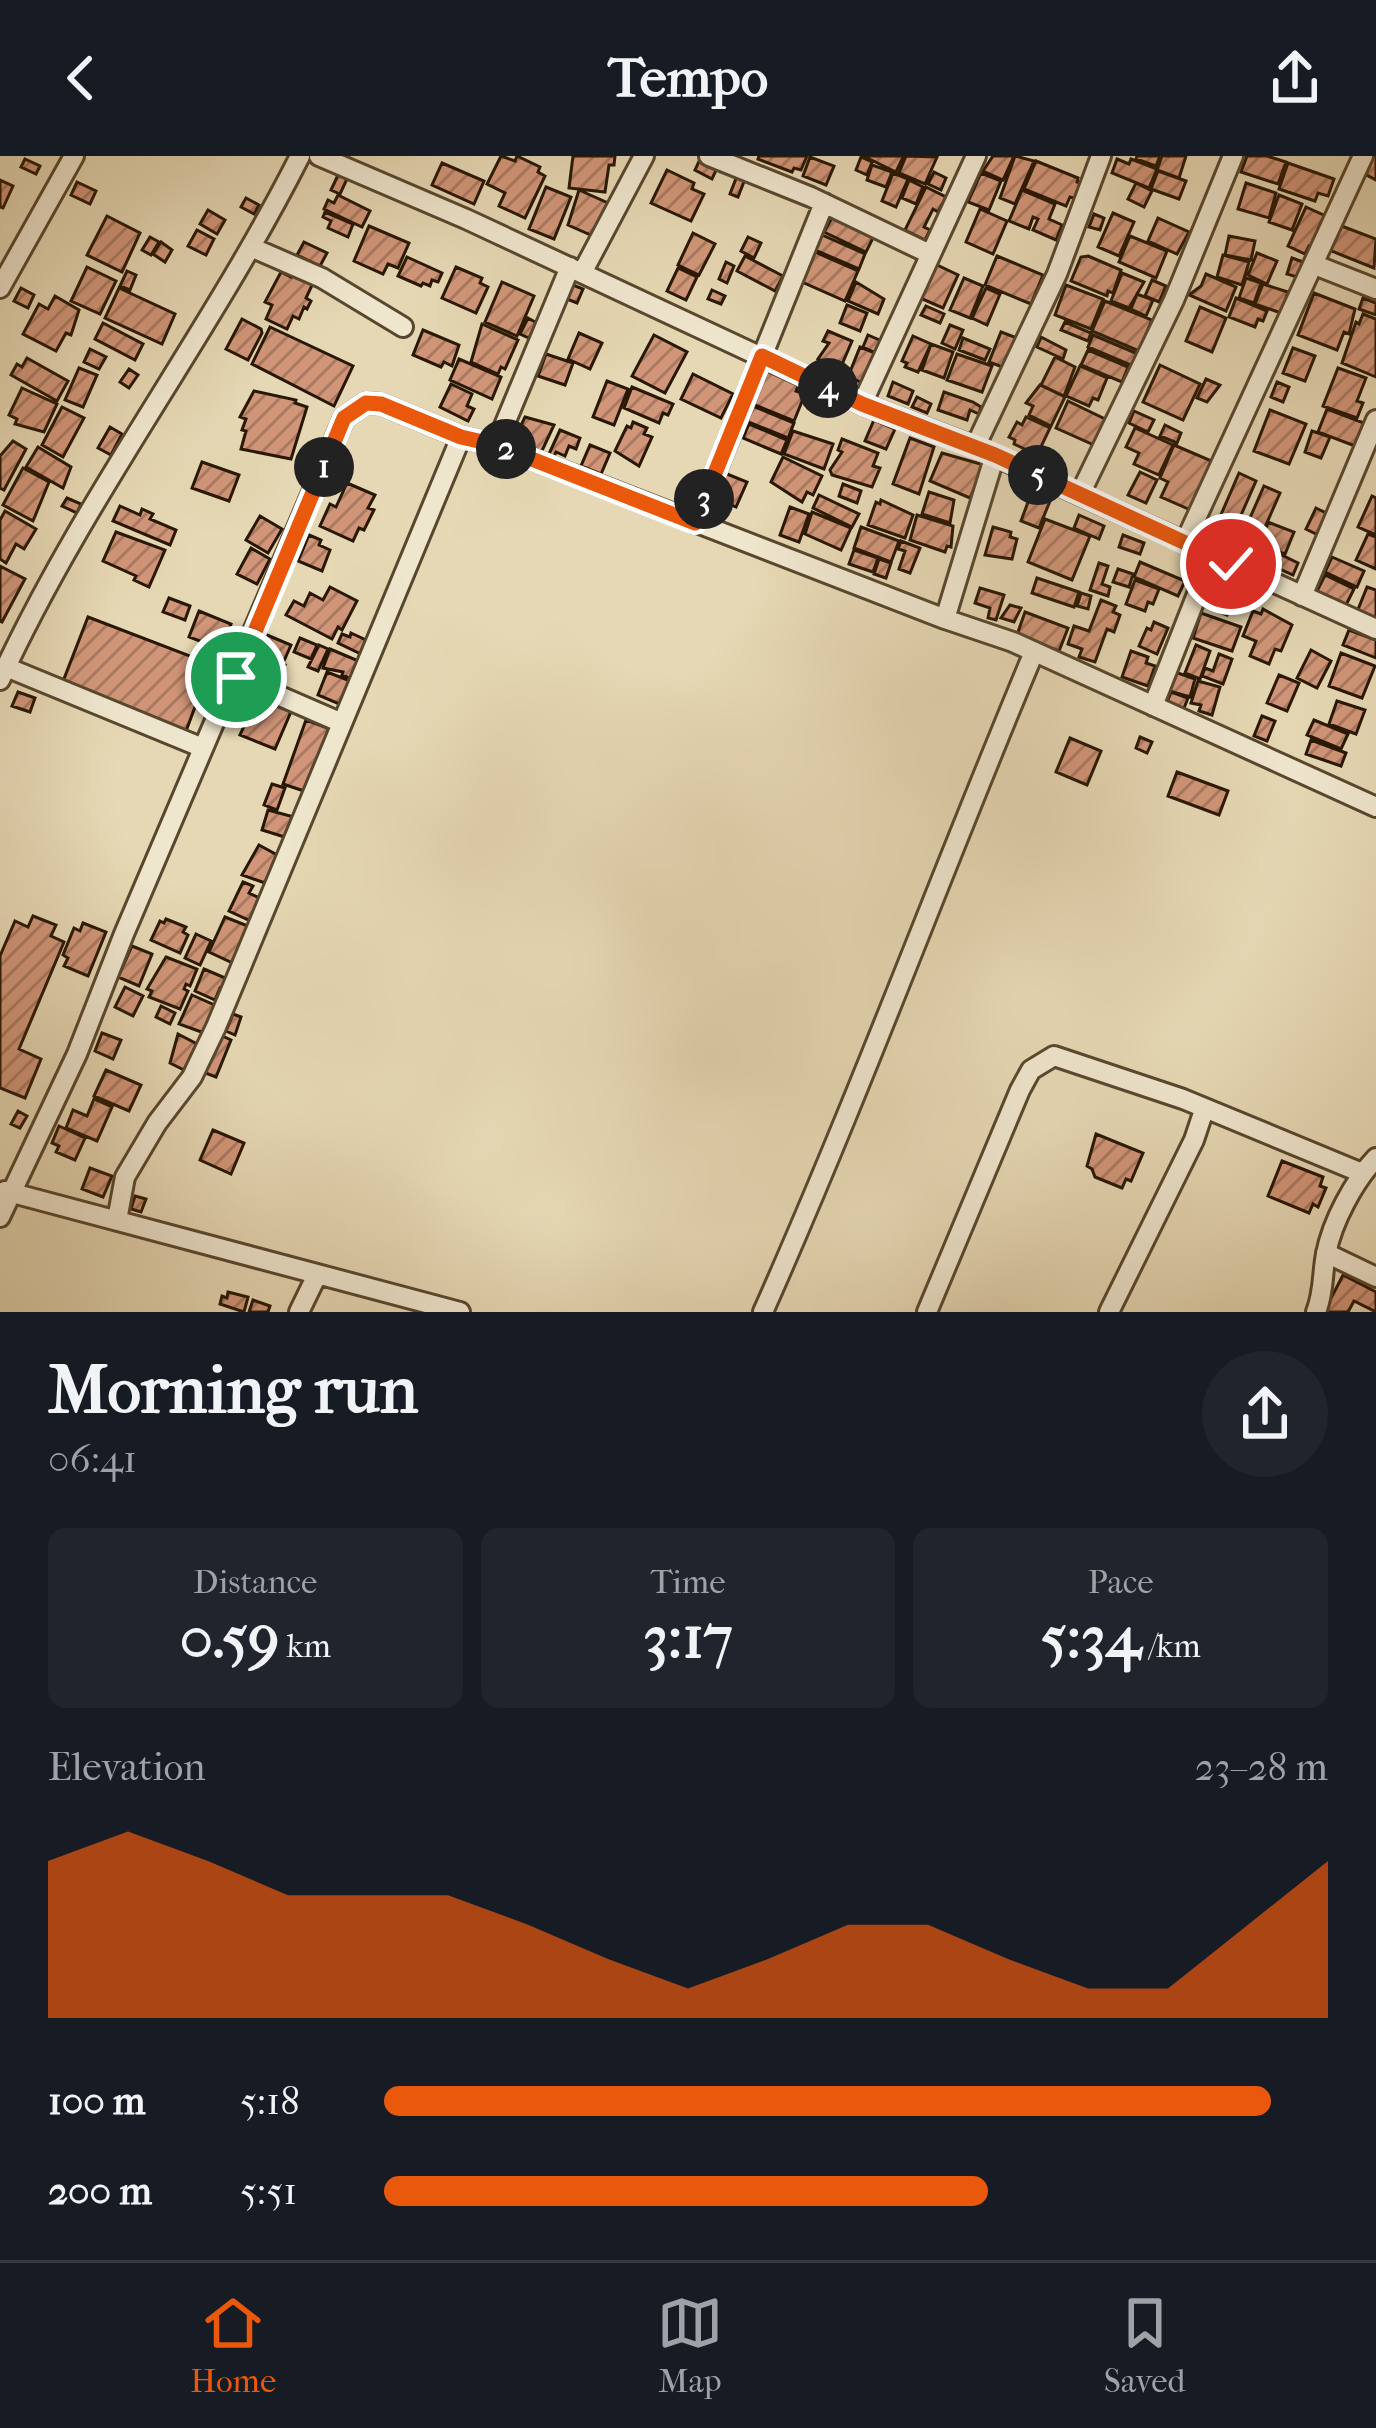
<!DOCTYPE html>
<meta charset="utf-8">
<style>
:root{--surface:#171b24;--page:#20242c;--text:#f1f3f6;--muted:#9ea1a6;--line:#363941;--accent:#ea580c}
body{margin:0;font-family:"IM FELL French Canon",serif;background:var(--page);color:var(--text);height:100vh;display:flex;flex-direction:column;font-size:45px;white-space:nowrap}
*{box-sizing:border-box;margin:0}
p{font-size:39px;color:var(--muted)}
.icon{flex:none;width:66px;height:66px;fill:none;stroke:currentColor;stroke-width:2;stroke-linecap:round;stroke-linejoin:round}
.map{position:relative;height:1156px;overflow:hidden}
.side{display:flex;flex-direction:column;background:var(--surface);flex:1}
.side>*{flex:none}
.pin{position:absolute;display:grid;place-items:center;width:102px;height:102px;color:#fff;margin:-51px;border:6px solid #fff;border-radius:50%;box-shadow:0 3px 12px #0007}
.km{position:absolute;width:60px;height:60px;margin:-30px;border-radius:50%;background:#222;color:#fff;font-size:33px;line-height:60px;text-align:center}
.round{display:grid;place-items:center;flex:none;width:126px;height:126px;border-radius:63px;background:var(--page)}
.summary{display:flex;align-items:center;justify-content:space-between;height:204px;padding:0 48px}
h1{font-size:66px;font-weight:700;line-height:90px}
.stats{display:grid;grid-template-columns:repeat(3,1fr);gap:18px;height:204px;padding:12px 48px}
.stats div{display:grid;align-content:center;border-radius:18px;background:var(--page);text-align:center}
.stats b{font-size:60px;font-weight:700}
.stats small{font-size:33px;font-weight:400}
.stats p{font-size:33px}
.chart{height:336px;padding:24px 48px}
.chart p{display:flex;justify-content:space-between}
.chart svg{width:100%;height:216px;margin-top:12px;fill:var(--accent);opacity:.7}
ul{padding:0 48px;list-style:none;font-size:39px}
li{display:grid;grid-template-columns:192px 144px 1fr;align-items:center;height:90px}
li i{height:30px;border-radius:15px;background:var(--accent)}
header{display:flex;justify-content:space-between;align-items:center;height:156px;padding:0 48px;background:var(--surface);font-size:54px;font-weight:700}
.tab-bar{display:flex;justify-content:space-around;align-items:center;height:168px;border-top:3px solid var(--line);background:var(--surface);font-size:33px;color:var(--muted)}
.tab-bar a{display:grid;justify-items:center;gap:6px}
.tab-bar .selected{color:var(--accent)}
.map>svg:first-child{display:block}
.building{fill:url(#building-hatch);stroke:#281702;stroke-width:3}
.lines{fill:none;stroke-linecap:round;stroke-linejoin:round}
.minor-casing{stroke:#58472e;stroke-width:24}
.minor{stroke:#efe6ce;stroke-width:18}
.route-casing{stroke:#fff;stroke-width:24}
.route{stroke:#ea580c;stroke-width:15}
</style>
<header><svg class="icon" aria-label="back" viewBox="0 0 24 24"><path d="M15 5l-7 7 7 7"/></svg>Tempo<svg class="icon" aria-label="share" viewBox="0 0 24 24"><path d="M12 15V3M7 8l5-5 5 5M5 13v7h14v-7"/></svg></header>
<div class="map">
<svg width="1376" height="1156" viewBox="0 0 1376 1156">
<defs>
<pattern id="building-hatch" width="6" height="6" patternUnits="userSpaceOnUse" patternTransform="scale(3)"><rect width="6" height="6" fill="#d19679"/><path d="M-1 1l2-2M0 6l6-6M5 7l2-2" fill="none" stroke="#aa7961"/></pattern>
</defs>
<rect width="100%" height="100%" fill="#e6d8b4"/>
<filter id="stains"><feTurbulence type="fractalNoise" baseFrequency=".00167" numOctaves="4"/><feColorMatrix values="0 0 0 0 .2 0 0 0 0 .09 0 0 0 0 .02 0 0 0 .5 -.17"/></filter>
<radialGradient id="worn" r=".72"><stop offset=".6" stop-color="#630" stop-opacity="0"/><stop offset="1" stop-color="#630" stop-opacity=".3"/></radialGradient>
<!-- building -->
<path class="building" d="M501,0L515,5L517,0L540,11L538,16L545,20L525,62L499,50L505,37L487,28Z
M573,0H615L614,9H609L605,36L569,32Z
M759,0H807L801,14L794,12L792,16L758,3Z
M863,0H901L903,1L896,16Z
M906,0L937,1L925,28L899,17Z
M993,0H1014L1003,24L983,15Z
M1015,0L1034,5L1015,48L1000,42Z
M1137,0H1160L1156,10L1136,3Z
M1162,0H1186L1179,22L1157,14Z
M1247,0H1267L1286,6L1278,28L1241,16Z
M1371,0H1376V24L1363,17Z
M701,1L718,10L712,23L695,14Z
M810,1L834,10L826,29L803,20Z
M861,1L872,6L867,19L856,14Z
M25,3L40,10L36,18L21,11Z
M1117,3L1129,8L1131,3L1157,13L1149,32L1112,17Z
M1036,5L1078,22L1077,26L1083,28L1077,43L1070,41L1066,50L1024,33Z
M442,7L484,25L474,48L432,29Z
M1288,7L1334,23L1328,40L1318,37L1315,45L1279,33Z
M872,9L892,16L886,31L867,24Z
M667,14L694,27L692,33L704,38L691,65L651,47Z
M1158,15L1186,25L1179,43L1151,33Z
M934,16L946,22L941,34L928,28Z
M893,17L908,23L896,51L882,45Z
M981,17L1001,25L989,54L968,46Z
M338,19L347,23L340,38L331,34Z
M737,20L745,23L738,41L730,38Z
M0,24L13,30L3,52L0,51Z
M909,24L923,31L916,48L902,42Z
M77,26L96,35L90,48L71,39Z
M1136,27L1152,35L1144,51L1128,43Z
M1246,27L1276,37L1269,62L1238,53Z
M546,31L571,41L554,83L529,73Z
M926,31L946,41L938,56L933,53L924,71L930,74L925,84L905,74Z
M579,34L608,47L593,80L568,69Z
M1022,34L1055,48L1049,63L1062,69L1056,84L1033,74L1038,63L1033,61L1029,73L1009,65Z
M338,39L370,55L362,71L324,53L328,44L334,47Z
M1279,39L1302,48L1292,74L1269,66Z
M246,42L259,49L254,58L241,51Z
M1306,51L1330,62L1314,92L1309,90L1305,98L1288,90Z
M980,53L1007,65L993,98L966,86Z
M208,54L225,64L217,78L200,68Z
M325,56L353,68L348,81L328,72L331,65L323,61Z
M1113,57L1134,66L1119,100L1098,91Z
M1094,58L1104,62L1100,74L1089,71Z
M107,60L140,77L122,116L87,99Z
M832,62L873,82L866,96L824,76Z
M1158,62L1189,76L1177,98L1148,85Z
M1339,69L1376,83L1374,112L1329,94Z
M369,70L409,87L398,112L388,108L383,118L354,105Z
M197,74L214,83L206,99L188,90Z
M693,77L715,88L699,119L678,109Z
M822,79L865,98L859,113L815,94Z
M1130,80L1167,95L1156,122L1119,106Z
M1229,80L1255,85L1251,104L1225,99Z
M150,81L159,86L151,99L142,94Z
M748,81L761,87L754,102L741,95Z
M161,86L172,94L165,106L153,98Z
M304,86L327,97L320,110L297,99Z
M815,96L858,115L845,145L802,126Z
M1257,97L1277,105L1267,128L1248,119Z
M1223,99L1249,106L1242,129L1217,121Z
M745,100L783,120L775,135L737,115Z
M997,100L1043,119L1031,148L985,129Z
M1088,100L1121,114L1113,137L1108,135L1107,140L1071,125L1081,101Z
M407,101L442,117L438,126L432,124L430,130L423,127L421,130L398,120Z
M1292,102L1303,106L1297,121L1287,118Z
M726,106L734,110L727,127L719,123Z
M935,108L958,119L943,152L920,142Z
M87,111L116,125L100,158L71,145Z
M456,111L482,122L480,127L488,131L476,157L442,142Z
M678,112L697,121L686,144L667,135Z
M127,115L136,119L130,134L120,130Z
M281,116L291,121L294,116L314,125L306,142L311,145L307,153L304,151L299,163L293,160L287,173L266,163L272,149L265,146Z
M1122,117L1144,126L1129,152L1111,145Z
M1206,118L1236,131L1226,155L1189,139L1201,130Z
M964,122L983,130L970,162L950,154Z
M1246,122L1261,127L1254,147L1239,142Z
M1152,124L1166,130L1159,146L1145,140Z
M502,126L534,140L517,180L485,166Z
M856,126L884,143L878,158L848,145Z
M568,127L583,133L577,147L562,141Z
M1263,128L1288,136L1281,157L1255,148Z
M1066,129L1103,143L1091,173L1055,159Z
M21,132L34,139L28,152L14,145Z
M119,132L175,158L162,188L105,162Z
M986,132L1000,138L987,169L972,162Z
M712,134L725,140L721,148L708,143Z
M1314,137L1355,153L1349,178L1344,176L1337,194L1298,179Z
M1137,138L1153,144L1146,160L1131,153Z
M55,140L79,154L71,179L66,177L56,195L23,178L39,148L48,153Z
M1236,142L1267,155L1263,165L1258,163L1255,171L1229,161Z
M1363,142L1376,147V159L1359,153Z
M1105,145L1152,164L1139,195L1092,175Z
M847,149L867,157L860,175L840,167Z
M926,150L944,158L940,167L921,159Z
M1200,151L1226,162L1212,196L1186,185Z
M1363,158L1376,163V221L1342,207L1356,166L1359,168Z
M528,162L537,167L529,182L520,178Z
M242,163L261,173L262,177L248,204L226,193Z
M1065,166L1091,177L1088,185L1061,174Z
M103,167L143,188L135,204L95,183Z
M482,168L518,184L505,213L501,211L498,218L471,206Z
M950,169L963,174L955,193L942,187Z
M270,171L353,210L334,250L252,208Z
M423,174L459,189L452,210L444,206L441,211L413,199Z
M828,175L852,185L840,213L818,203L829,187L823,185Z
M1001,176L1017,182L1005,212L989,206Z
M579,177L602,187L590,213L568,203Z
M654,179L687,196L665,237L632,220Z
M868,179L884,186L878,198L863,191Z
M1093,179L1138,198L1133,210L1088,191Z
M913,180L931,188L918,216L905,211L907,207L902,205Z
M1041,181L1066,194L1063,203L1037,191Z
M963,182L990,193L985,204L959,194Z
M931,188L953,196L944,222L922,214Z
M860,191L875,197L863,227L848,221Z
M1293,192L1315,200L1305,225L1283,217Z
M90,193L106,201L99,213L84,206Z
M1088,194L1128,211L1122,226L1081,209Z
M546,198L573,207L565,229L538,220Z
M957,198L992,210L982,236L947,224Z
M1055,201L1075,211L1064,240L1041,229Z
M27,202L68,225L57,245L11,219L17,208L22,211Z
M459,203L501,221L492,243L450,224Z
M1160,209L1200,228L1183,264L1143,246Z
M1080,210L1107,222L1098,244L1093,242L1089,250L1066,240Z
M79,212L97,219L83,251L65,244Z
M1338,212L1366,222L1357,245L1363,247L1357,262L1323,250Z
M129,213L138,219L129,232L120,226Z
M764,214L799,228L796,235L805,238L794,265L750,247Z
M693,218L733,238L721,262L681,243Z
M1206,223L1220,229L1207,246L1197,242Z
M607,225L628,233L614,269L593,261Z
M893,226L913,235L908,248L888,240Z
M1277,226L1289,231L1283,246L1271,241Z
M451,228L472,238L467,250L474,253L468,265L440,251Z
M1040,229L1065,241L1051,270L1029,259L1033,250L1026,247Z
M632,231L673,248L668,259L663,257L659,267L624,252Z
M22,232L57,248L44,276L15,268L17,263L9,259Z
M254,235L296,244L295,247L307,251L291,303L241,293L246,275L242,274L246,263L240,261Z
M944,236L973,246L981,251L979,258L970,254L967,264L938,254Z
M917,241L931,248L927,257L912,251Z
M1068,245L1105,263L1094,289L1056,272Z
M748,248L794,267L788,282L741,263Z
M62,251L84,262L63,301L42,289Z
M1327,253L1364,267L1355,290L1318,276Z
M1270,254L1306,268L1289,308L1254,295Z
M1134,255L1154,264L1148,276L1129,267Z
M525,261L554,269L541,297L514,284Z
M1026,261L1050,272L1037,299L1014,288L1015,284L1009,281L1017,266L1022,269Z
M874,264L895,273L886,293L865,285Z
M633,266L647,272L644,278L652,281L639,310L615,295L627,270L631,272Z
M749,268L787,284L781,298L743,282Z
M1165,269L1181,277L1177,287L1160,280Z
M110,271L122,278L111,299L98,292Z
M1135,272L1173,289L1159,319L1134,308L1139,297L1126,291Z
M560,274L580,282L576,293L569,290L565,300L556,296L553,302L548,300Z
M793,275L833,288L824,313L784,298Z
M1312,275L1330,281L1321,302L1305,296Z
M910,282L934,291L919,338L893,328Z
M842,283L878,297L873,310L880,312L872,331L832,319L830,314L842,296L838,294Z
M13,285L26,293L4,334L0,332V300Z
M590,289L610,297L601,318L581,310Z
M1174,289L1214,306L1193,355L1161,341L1168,326L1160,322Z
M38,291L71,311L63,332L26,311Z
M942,297L984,309L970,342L930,325Z
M783,301L822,320L813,339L807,336L802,346L771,326Z
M202,306L239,319L229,345L192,332Z
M23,312L49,326L33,365L3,349Z
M722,316L747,326L736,351L712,340Z
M1140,316L1157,324L1146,347L1128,339Z
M1239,317L1256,325L1227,391L1210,384Z
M347,327L375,339L368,352L374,354L364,374L359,372L353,385L320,370L330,348L336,351Z
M843,328L861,335L857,347L839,340Z
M1264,330L1280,337L1258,387L1242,380Z
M929,336L954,344L950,367L922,358Z
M1031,338L1050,345L1039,372L1021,365Z
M819,339L859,358L852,371L813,352Z
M1372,340L1376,342V379L1358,371Z
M67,342L81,348L77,357L62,350Z
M881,344L913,359L905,382L868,369L876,346L880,348Z
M120,350L140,359L142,353L153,358L150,363L176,374L170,389L113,365Z
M790,351L809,358L799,386L780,379Z
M1316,352L1328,358L1318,379L1306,373Z
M5,355L36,373L24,393L16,388L6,407L0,403V364Z
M812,356L851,372L841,394L805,378Z
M917,359L953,370L951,391L947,390L945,396L910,384Z
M1079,359L1104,370L1099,383L1074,372Z
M260,360L282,373L268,397L246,384Z
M1045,363L1090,380L1072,424L1028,406Z
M1268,366L1294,376L1285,398L1260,389Z
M861,371L899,385L891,406L854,392Z
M993,371L1011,376L1010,381L1017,383L1012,403L985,399Z
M116,376L165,394L149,431L134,424L136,420L103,405Z
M1368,378L1376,381V413L1356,404Z
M309,379L321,384L319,389L330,394L322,415L298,405Z
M1123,379L1144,387L1140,398L1119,391Z
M901,385L920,392L910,417L899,413L905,395L898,393Z
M1265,391L1298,407L1293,419L1260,404Z
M251,392L270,403L257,428L237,418Z
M854,394L878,402L873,416L849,408Z
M1332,401L1364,415L1357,431L1325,416Z
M879,403L891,407L886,422L874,418Z
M1140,406L1185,425L1178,440L1134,421Z
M1099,407L1108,410L1102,428L1110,431L1108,440L1090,434Z
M0,410L25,423L2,466L0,465Z
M1118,413L1133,418L1129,431L1113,426Z
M1325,419L1354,433L1346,449L1317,435Z
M1037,422L1079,436L1074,451L1032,437Z
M1135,424L1159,433L1153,448L1148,446L1145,455L1126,448Z
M1210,426L1236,437L1227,459L1201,449Z
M330,431L357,445L342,474L338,471L332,483L286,459L294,445L304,450L310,437L323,444Z
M1367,431L1376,434V463L1357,456Z
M980,432L1004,439L996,464L988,462L990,452L975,447Z
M1081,437L1091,440L1088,453L1077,450Z
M169,442L190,450L185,464L163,456Z
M1101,444L1116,450L1113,456L1120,459L1114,476L1107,473L1095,506L1079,501L1082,493L1068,488L1074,470L1089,475Z
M1010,449L1021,452L1014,466L1001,462Z
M1263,453L1292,469L1281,495L1275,493L1269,508L1250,500L1256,485L1243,480L1253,455L1261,458Z
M199,455L231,468L221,493L189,481Z
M1025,456L1068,472L1059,495L1017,479Z
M1201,457L1241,471L1232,495L1193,482Z
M88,461L211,508L186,575L62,528Z
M1154,466L1168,472L1157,498L1139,490L1147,472L1151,474Z
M1349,474L1376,484V502L1343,489Z
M351,477L368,485L361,498L338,487L342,478L350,481Z
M267,479L291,489L283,507L260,497Z
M300,482L317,489L311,503L294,496Z
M319,489L328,493L318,515L308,511Z
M1196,489L1210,495L1200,523L1185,517Z
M330,493L361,506L354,524L342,519L343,516L323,512Z
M1311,494L1331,505L1317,532L1297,522Z
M1131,495L1148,501L1146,507L1155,510L1148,530L1122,521Z
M1341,497L1375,510L1362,542L1329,530Z
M1219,498L1232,503L1223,528L1202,520L1205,512L1213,515Z
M257,499L285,509L279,525L252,515Z
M1172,515L1195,523L1190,541L1166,534Z
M327,516L353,526L344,550L318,539Z
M1279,519L1299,527L1287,555L1267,547Z
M1198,525L1220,531L1212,559L1199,555L1201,549L1191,547Z
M18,536L35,542L30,556L12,550Z
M1171,536L1188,542L1182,557L1165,551Z
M259,537L293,551L275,593L240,579Z
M1337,545L1365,554L1356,578L1329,568Z
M1262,560L1275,565L1267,585L1254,580Z
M306,564L333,574L310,637L283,628Z
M1314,564L1348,578L1341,593L1307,579Z
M1140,581L1152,586L1147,597L1136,592Z
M1070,582L1101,595L1087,629L1056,616Z
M1311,584L1346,597L1341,610L1306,598Z
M1177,616L1228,635L1219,659L1168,640Z
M272,628L285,632L277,654L264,649Z
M268,654L294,661L288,682L262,674Z
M259,689L279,700L268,728L242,719Z
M243,726L253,730L249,737L266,745L255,767L229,755Z
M33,760L56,769L51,780L64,786L19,893L41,903L25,942L0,932V800L15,765L28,771Z
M225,761L253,772L237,809L209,796Z
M166,763L186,771L183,776L188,779L180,797L151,784L160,765L164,767Z
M83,767L106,776L88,820L64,810L68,802L63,799L74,772L80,775Z
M196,778L211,785L200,809L185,802Z
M132,790L152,798L139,830L118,821Z
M166,801L197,813L190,830L186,828L184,833L188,835L180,853L149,841L152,835L147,833Z
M204,813L230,824L226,835L220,832L215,844L195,835Z
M125,831L143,840L133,860L115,851Z
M192,839L219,851L207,878L179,868Z
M161,850L175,857L170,868L156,861Z
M233,858L241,861L235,879L226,875Z
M102,877L121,884L113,903L95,895Z
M216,877L231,884L216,921L200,915Z
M178,878L197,888L184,914L170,907Z
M106,914L141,929L129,955L94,940Z
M94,943L112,951L97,985L66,972L73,954L87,960Z
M18,955L27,960L20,972L11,968Z
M59,970L85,982L75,1004L56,996L59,990L52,987Z
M213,974L244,987L231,1018L200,1004Z
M1096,978L1143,997L1131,1025L1126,1023L1122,1032L1095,1021L1092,1013L1087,1010Z
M1282,1005L1323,1021L1320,1030L1326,1032L1318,1051L1313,1048L1309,1057L1268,1040Z
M90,1012L112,1020L103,1041L82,1033Z
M135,1040L146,1043L141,1056L131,1053Z
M1343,1119L1376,1136V1156L1354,1145L1348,1156H1324Z
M228,1136L248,1141L244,1156L220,1148L222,1140L227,1142Z
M253,1144L270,1150L268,1156H249Z"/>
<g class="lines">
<!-- minor casing -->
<g class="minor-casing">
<path id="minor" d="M319,0L466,63L862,248L975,291L1376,473
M709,0L811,41L930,98
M253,92L322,122L403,171
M1315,109L1376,133
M582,117L644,0
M0,132L74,0
M862,248L976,0
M496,289L570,111
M975,291L1057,118L1101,0
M1080,338L1174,144L1233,0
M695,367L824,47
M1186,384L1363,0
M1302,440L1376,264
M945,463L995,299
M6,511L203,592
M236,521L342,567
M0,524C84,341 209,180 300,0
M1153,550L1205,418
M5,1035L460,1156
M0,1061L77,898L124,778L344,262L366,247L381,248L461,281L496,289L945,463L1013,486L1376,651
M117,1064L125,1021L157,967L192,921L216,871L461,281
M1326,1097L1376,1121
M299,1156L316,1121
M763,1156C860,938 942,715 1034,496
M927,1156L1020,934L1031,914L1054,900L1183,943L1362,1017
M1109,1156L1194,984L1204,954
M1316,1156C1324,1136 1322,1119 1326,1098C1332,1066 1354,1025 1376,1002"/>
</g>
<!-- minor -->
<use href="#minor" class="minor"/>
</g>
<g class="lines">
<!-- route casing -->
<g class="route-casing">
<path id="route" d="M236,521L344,262L366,247L381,248L461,281L496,289L695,367L762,200L862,248L995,299L1231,408"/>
</g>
<!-- route -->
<use href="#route" class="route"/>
</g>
<rect width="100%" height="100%" filter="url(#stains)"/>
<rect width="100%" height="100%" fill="url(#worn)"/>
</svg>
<div class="pin" style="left:236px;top:521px;background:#1e9e55"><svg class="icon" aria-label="arrive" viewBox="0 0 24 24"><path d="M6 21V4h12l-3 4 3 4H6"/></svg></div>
<div class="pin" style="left:1231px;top:408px;background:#d93025"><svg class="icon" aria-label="check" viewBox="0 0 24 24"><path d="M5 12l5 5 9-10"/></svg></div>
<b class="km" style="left:324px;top:311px">1</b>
<b class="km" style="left:506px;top:293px">2</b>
<b class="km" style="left:704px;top:343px">3</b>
<b class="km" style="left:828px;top:232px">4</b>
<b class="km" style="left:1038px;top:319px">5</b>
</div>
<section class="side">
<div class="summary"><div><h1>Morning run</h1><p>06:41</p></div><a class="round"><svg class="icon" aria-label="share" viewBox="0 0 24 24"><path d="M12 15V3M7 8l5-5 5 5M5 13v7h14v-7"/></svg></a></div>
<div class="stats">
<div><p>Distance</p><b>0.59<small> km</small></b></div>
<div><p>Time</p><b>3:17</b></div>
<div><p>Pace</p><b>5:34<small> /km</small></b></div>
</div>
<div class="chart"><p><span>Elevation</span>23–28 m</p>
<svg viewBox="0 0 160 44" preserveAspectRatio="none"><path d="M0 44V12L10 6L20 12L30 19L40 19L50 19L60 25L70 32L80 38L90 32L100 25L110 25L120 32L130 38L140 38L150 25L160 12V44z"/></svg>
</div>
<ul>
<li><b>100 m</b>5:18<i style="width:94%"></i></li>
<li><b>200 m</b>5:51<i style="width:64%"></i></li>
</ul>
</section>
<nav class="tab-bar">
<a class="selected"><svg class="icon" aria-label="home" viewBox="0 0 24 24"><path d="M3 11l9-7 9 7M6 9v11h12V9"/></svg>Home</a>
<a><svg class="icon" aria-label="map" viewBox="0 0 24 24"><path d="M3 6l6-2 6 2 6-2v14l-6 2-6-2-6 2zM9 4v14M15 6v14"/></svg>Map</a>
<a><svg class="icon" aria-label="saved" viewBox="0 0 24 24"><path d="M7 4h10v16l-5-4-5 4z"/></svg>Saved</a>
</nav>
